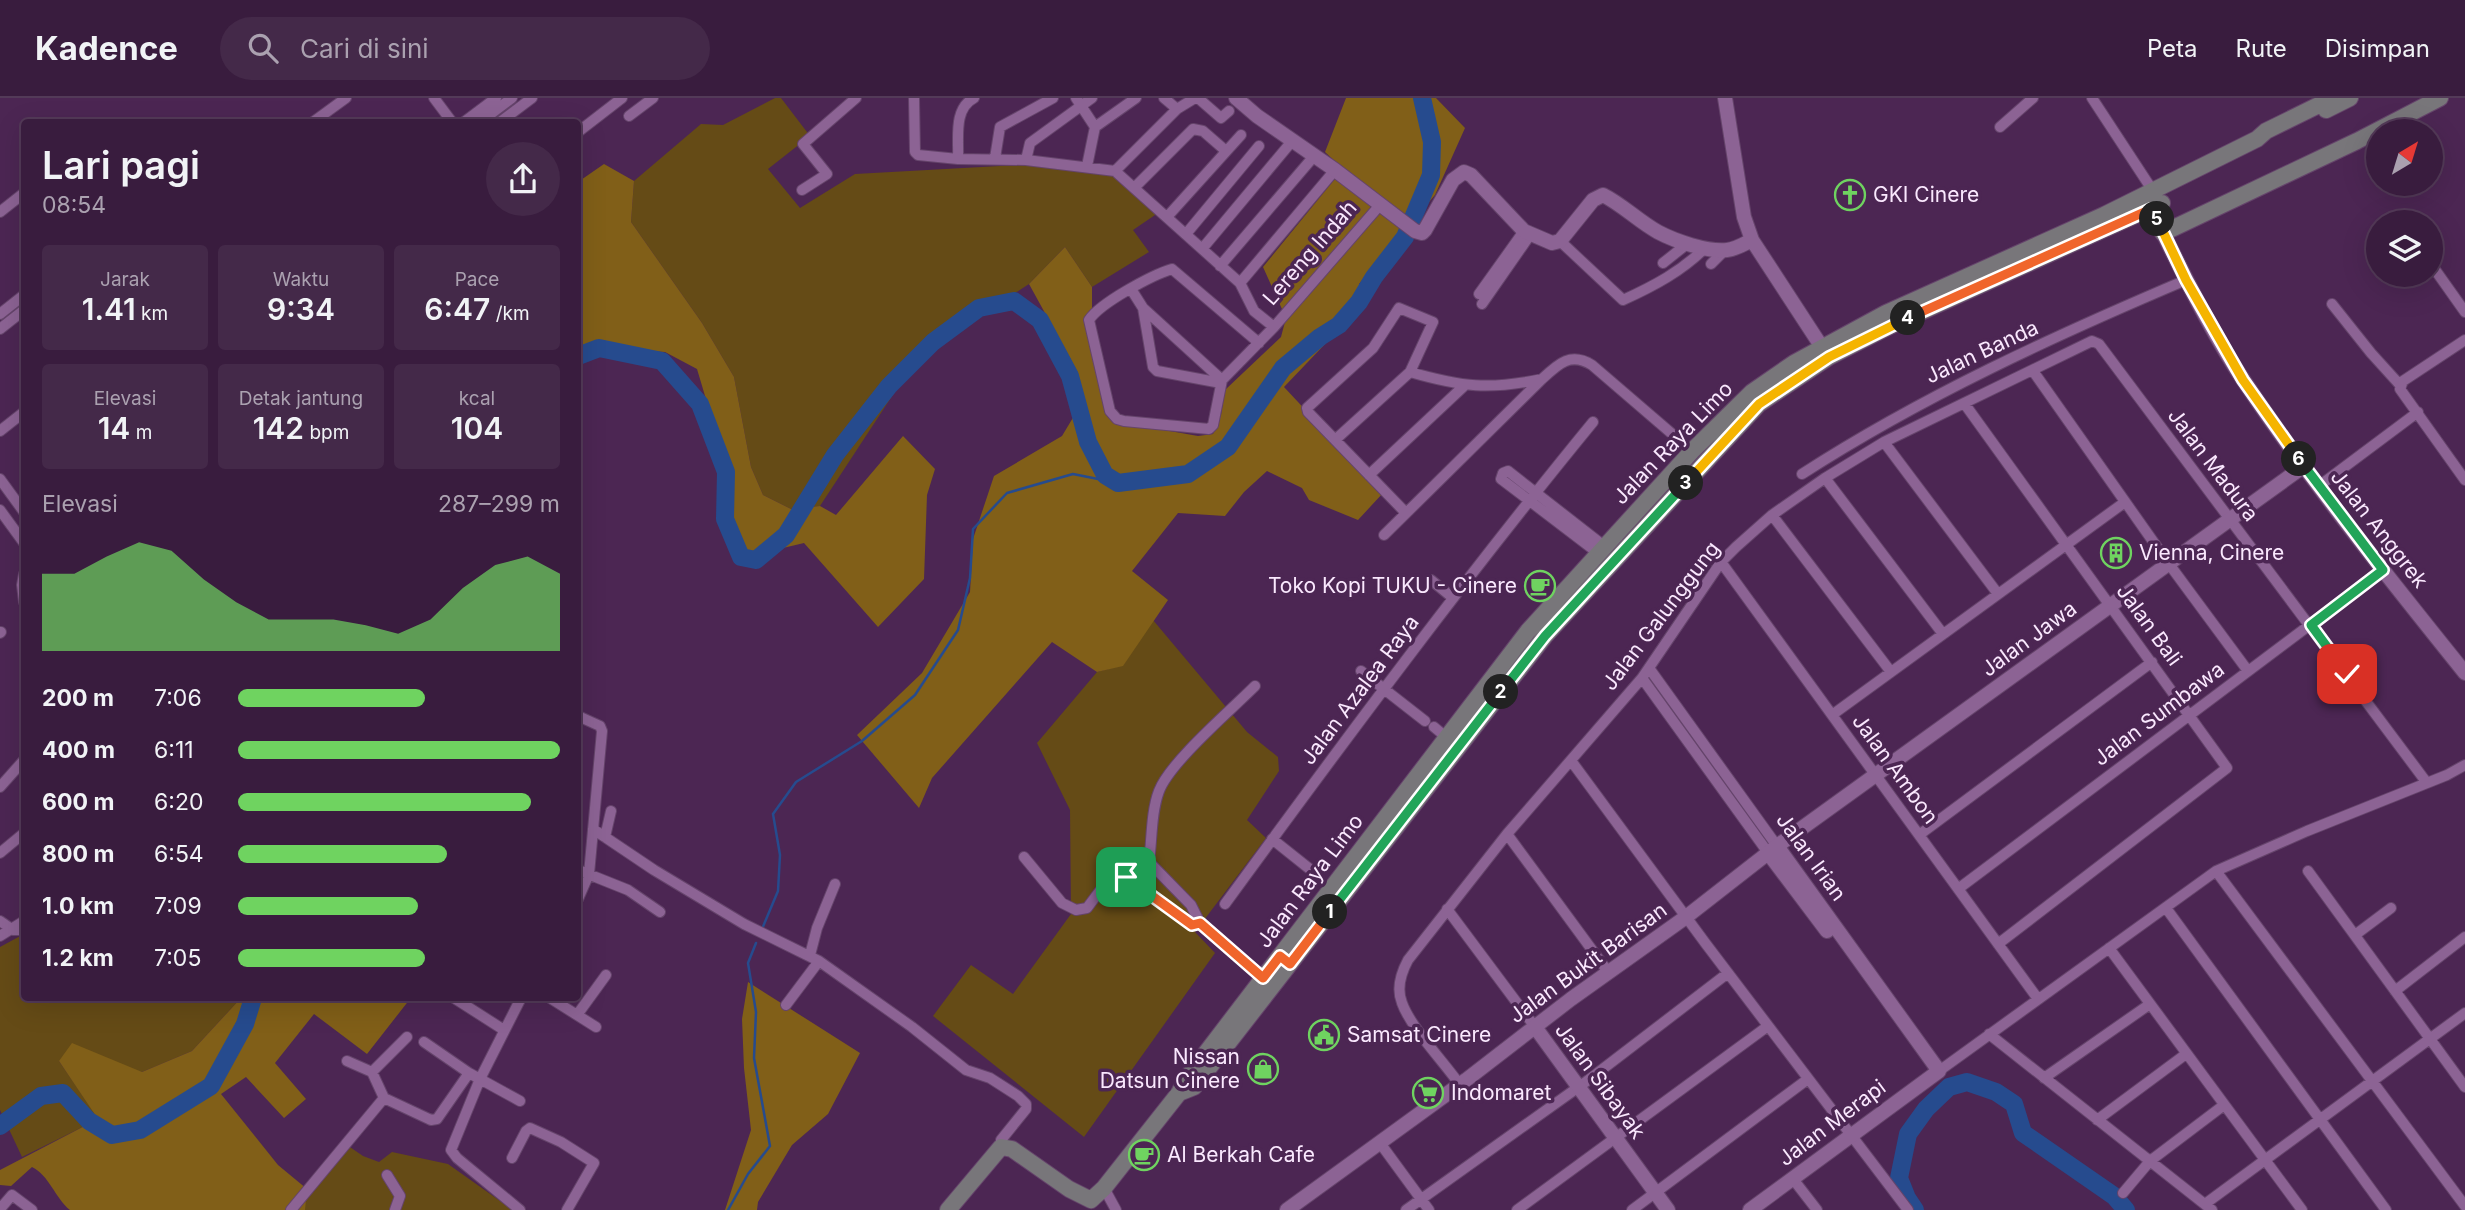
<!DOCTYPE html>
<html lang="id">
<meta charset="utf-8">
<style>
:root{--surface:#391c3e;--page:#442949;--text:#f1f3f6;--muted:#aba1b0;--line:#533a58;--accent:#6fd360}
body{margin:0;font-family:Inter,sans-serif;background:var(--page);color:var(--text);height:100vh;display:flex;flex-direction:column;font-size:26px;white-space:nowrap}
*{box-sizing:border-box;margin:0}
p{font-size:23px;color:var(--muted)}
.icon{flex:none;width:38px;height:38px;fill:none;stroke:currentColor;stroke-width:2;stroke-linecap:round;stroke-linejoin:round}
.map{position:relative;flex:1;overflow:hidden}
.details{position:absolute;left:21px;top:21px;width:560px;height:882px;display:flex;flex-direction:column;background:var(--surface);border-radius:7px;box-shadow:0 7px 28px #0002,0 0 0 2px var(--line)}
.details>*{flex:none}
.needle{width:46px;rotate:38deg}
.buttons{position:absolute;left:2366px;top:21px;display:grid;gap:14px}
.buttons a{display:grid;place-items:center;width:77px;height:77px;border-radius:50%;background:var(--surface);box-shadow:0 7px 28px #0002,0 0 0 2px var(--line);font-size:35px}
.pin{position:absolute;display:grid;place-items:center;width:60px;height:60px;color:#fff;margin:-30px;border-radius:14px;box-shadow:0 4px 10px #0006}
.km{position:absolute;width:35px;height:35px;margin:-18px;border-radius:50%;background:#222;color:#fff;font-size:19px;line-height:35px;text-align:center}
.round{display:grid;place-items:center;flex:none;width:74px;height:74px;border-radius:37px;background:var(--page)}
.head{display:flex;align-items:center;justify-content:space-between;height:119px;padding:0 21px}
h1{font-size:38px;font-weight:600;line-height:52px}
.metrics{display:grid;grid-template-columns:repeat(3,1fr);gap:10px;height:119px;padding:7px 21px}
.metrics div{display:grid;align-content:center;border-radius:7px;background:var(--page);text-align:center}
.metrics b{font-size:30px;font-weight:600}
.metrics small{font-size:19px;font-weight:400}
.metrics p{font-size:19px}
.chart{height:196px;padding:14px 21px}
.chart p{display:flex;justify-content:space-between}
.chart svg{width:100%;height:126px;margin-top:7px;fill:var(--accent);opacity:.7}
ul{padding:0 21px;list-style:none;font-size:23px}
li{display:grid;grid-template-columns:112px 84px 1fr;align-items:center;height:52px}
li i{height:18px;border-radius:9px;background:var(--accent)}
header{display:flex;align-items:center;gap:42px;box-sizing:border-box;height:98px;padding:0 35px;background:var(--surface);border-bottom:2px solid var(--line)}
header strong{font-size:33px}
nav{display:flex;gap:38px;margin-inline-start:auto;font-size:24px}
.search{width:490px;height:63px;background:var(--page);display:flex;align-items:center;gap:18px;box-sizing:border-box;padding:0 24px;border-radius:38px;color:var(--muted);font-size:26px}
.map>svg:first-child{display:block}
.green{fill:#654b16}
.forest{fill:#815f18}
.lines{fill:none;stroke-linecap:round;stroke-linejoin:round}
.stream{stroke:#264b8e;stroke-width:2.5}
.river{stroke:#264b8e;stroke-width:18}
.minor-casing{stroke:#65446b;stroke-width:12}
.tertiary-casing{stroke:#65446b;stroke-width:16}
.secondary-casing{stroke:#65446b;stroke-width:18}
.minor{stroke:#8c6394;stroke-width:10}
.tertiary{stroke:#8c6394;stroke-width:14}
.secondary{stroke:#78767a;stroke-width:16}
.split-1-casing{stroke:#fff;stroke-width:14}
.split-2-casing{stroke:#fff;stroke-width:14}
.split-3-casing{stroke:#fff;stroke-width:14}
.split-4-casing{stroke:#fff;stroke-width:14}
.split-5-casing{stroke:#fff;stroke-width:14}
.split-6-casing{stroke:#fff;stroke-width:14}
.split-7-casing{stroke:#fff;stroke-width:14}
.split-1{stroke:#f0652b;stroke-width:9}
.split-2{stroke:#22a559;stroke-width:9}
.split-3{stroke:#22a559;stroke-width:9}
.split-4{stroke:#f5b400;stroke-width:9}
.split-5{stroke:#f0652b;stroke-width:9}
.split-6{stroke:#f5b400;stroke-width:9}
.split-7{stroke:#22a559;stroke-width:9}
.labels{text-anchor:middle;stroke-width:7;stroke-linejoin:round;paint-order:stroke}
.poi-label{font-size:21px;fill:#fae8fe;stroke:#4c2653;text-anchor:start}
.street-label{font-size:21px;fill:#fae8fe;stroke:#4c2653}
</style>
<header>
<strong>Kadence</strong>
<div class="search"><svg class="icon" aria-label="search" viewBox="0 0 24 24"><circle cx="10" cy="10" r="6"/><path d="M15 15l6 6"/></svg>Cari di sini</div>
<nav><a>Peta</a><a>Rute</a><a>Disimpan</a></nav>
</header>
<div class="map">
<svg width="2465" height="1112" viewBox="0 0 2465 1112">
<rect width="100%" height="100%" fill="#4c2653"/>
<!-- green -->
<path class="green" d="M775,0H781L810,38L768,71L800,110L855,76L1038,66L1116,78L1158,115L1133,132L1149,154L1092,189L1065,149L1029,186L919,257L820,408L791,411L763,397L751,369L734,279L702,225L631,124L634,83L701,26L723,27Z
M1153,522L1247,634L1278,659L1279,673L1247,722L1266,740L1195,834L1215,855L1084,1039L933,918L971,867L1013,896L1071,816L1070,712L1037,645L1097,574L1123,567Z
M24,836V900H241L192,953L142,974L59,963L99,1021L22,1059L0,1012V849Z
M344,1045L363,1058L379,1064L392,1054L448,1066L513,1112H295Z"/>
<!-- forest -->
<path class="forest" d="M1346,0H1436L1465,30L1435,97L1359,186L1369,200L1284,289L1383,395L1358,422L1309,402L1302,390L1267,373L1244,394L1225,418L1178,415L1132,473L1168,502L1123,568L1097,574L1052,544L932,680L919,710L857,637L922,575L970,494L973,441L994,378L1062,338L1077,313L1078,275L1029,186L1065,149L1092,189V223L1113,323L1198,338L1213,336L1221,317L1225,292L1281,239L1286,220L1263,169L1343,71L1325,54Z
M604,66L634,83L631,124L702,225L734,279L751,369L763,397L791,411L820,408L836,417L903,338L935,371L927,397L924,481L878,529L804,445L750,458L726,416L717,338L697,271L665,254L600,250L578,264V84Z
M748,884L860,955L828,1016L792,1047L758,1104L757,1112H725L751,1032L744,970L742,921Z
M241,900H408L410,901L367,956L314,916L275,965L306,1001L284,1020L246,979L221,996L278,1067L307,1091L305,1112H70C55,1100 49,1077 32,1069L11,1088L0,1087V1072L98,1021L59,963L72,945L142,974L192,953Z"/>
<g class="lines">
<!-- stream -->
<path class="stream" d="M762,831L778,793L780,757L773,716L796,684L862,643L915,597L958,532L970,480L973,431L1007,395L1073,376L1118,385
M728,1112L748,1076L770,1048L754,960L756,914L748,865L756,845"/>
<!-- river -->
<path class="river" d="M578,258L599,250L662,263L700,306L726,374L725,421L741,459L756,462L786,437L835,357L889,288L933,244L979,210L1014,203L1040,222L1070,278L1088,344L1105,377L1118,385L1188,376L1228,349L1283,270L1320,239L1339,227L1359,204L1374,179L1405,139L1431,77L1432,44L1422,0
M0,1028L41,998L63,995L89,1023L112,1037L140,1032L211,988L245,926L253,900
M1915,1112L1907,1100L1899,1080L1908,1036L1926,1011L1949,989L1967,984L1996,994L2014,1006L2023,1035L2114,1098L2126,1112"/>
<!-- minor casing -->
<g class="minor-casing">
<path id="minor" d="M434,0L452,24
M914,0L915,54L918,57L958,61L1026,62L1115,73L1240,185L1254,213L1274,229
M1076,0L1095,29L1087,68
M1164,0L1177,11
M1198,0L1221,20L1229,13
M2092,0L2153,93
M629,18L653,0
M313,24L346,0
M464,24L496,0
M480,24L512,0
M500,24L532,0
M1095,29L1136,0
M2000,29L2033,0
M578,34L622,0
M995,60L1000,29L1053,0
M958,61C959,40 953,11 974,0
M1026,62L1030,45L1092,0
M1115,73L1177,11L1195,0
M1135,89L1193,31L1203,33L1226,53
M802,92L827,76L803,46L856,0
M0,114L24,95
M2397,118L2401,124
M1167,119L1241,37
M1186,136L1259,48
M1560,143L1623,202C1654,188 1682,173 1706,149
M1202,151L1293,42
M1663,165L1687,146
M1711,166L1725,152
M2431,166L2465,214
M1220,168L1315,57
M1240,185L1335,72
M1131,191L1143,210L1222,282
M1479,196L1524,133
M1482,206L1530,137
M2332,206L2371,255L2400,287
M1143,210L1153,269L1157,273L1221,285
M0,216L24,197
M0,231L24,212
M2465,242L2403,283L2400,291L2465,382
M1259,245L1172,171C1152,177 1100,205 1089,222L1110,313L1117,321L1124,323L1209,331L1213,327L1222,282L1274,229L1380,107
M2033,273L2169,466L2248,573
M1964,305L2227,670L1998,846
M0,333L24,314
M1335,342L1410,274C1462,289 1489,292 1542,281
M1884,344L1998,496
M1802,376C1923,298 2054,238 2186,182
M1369,377L1464,288
M1825,380L1943,536
M0,381L24,414
M2319,388L2418,314
M0,412L24,445
M1406,415L1308,314L1307,310L1373,250L1399,210L1433,224L1410,274
M1772,417L1891,574
M1384,437L1542,281C1559,265 1571,254 1592,267L1692,353
M1598,455L1501,381L1503,375L1508,373L1604,448
M1721,464L2038,901
M24,476L22,487L24,504
M1431,482L1453,500
M0,535L1,534
M1649,570L1777,748
M1361,573L1425,623
M1642,580L1769,756
M1255,588C1231,612 1170,664 1159,693C1151,714 1152,742 1149,764L1191,807L1200,825L1263,880
M1832,617L2125,404
M578,618L600,628L602,633L589,776L578,801
M1434,629L1446,639
M1572,664L1706,846L1908,1112
M0,689L24,662
M593,731L654,772L744,826L819,863L912,929L966,972L990,980L1018,998L1026,1006V1011L1001,1042V1049
M1507,736L1609,875
M1919,737L2152,564
M605,739L611,713
M1272,741L1316,776
M0,755L24,735
M1024,759L1062,805L1076,812L1087,810L1111,778L1126,779L1192,827L1200,825
M578,772L628,792L660,814
M2216,773L2465,1108
M2308,773L2465,989
M1958,791L2383,472
M1225,806C1344,643 1465,480 1593,324
M2166,810L2386,1112
M1447,811L1535,929
M0,823L13,832H24
M2355,837L2391,810
M0,838L24,823
M2109,850L2302,1112
M810,857L817,830L835,786
M2395,893L2465,839
M454,900L504,932
M550,900L596,929
M786,907L819,863
M577,917L606,877
M1989,936L2212,1112
M424,944L469,975L520,1003
M347,963L372,974L384,1000L431,1022L437,1021L469,975
M1939,973L2216,773L2307,733L2447,677L2465,667
M372,974L407,939
M2044,980L2150,906
M1460,987C1444,964 1411,930 1402,905C1396,890 1401,875 1408,862L1507,736L1642,580L1721,464L1736,449L1772,417L1825,380L1884,344L2092,243L2099,246L2427,685
M2097,1022L2186,956
M1380,1045L1429,1112
M512,1060L526,1033L530,1030L561,1044L594,1065L567,1112
M387,1077L400,1098L395,1112
M1793,1081L1817,1112
M1104,1090L1116,1112
M2123,1095L2150,1063L2224,1007
M2205,1106L2465,915
M0,1111L12,1097L32,1112
M291,1112L384,1000
M520,1112L457,1060L451,1052L480,981L521,900
M1406,1112L1587,983L1728,875
M1517,1112L1768,928
M1632,1112L1808,981"/>
</g>
<!-- tertiary casing -->
<g class="tertiary-casing">
<path id="tertiary" d="M1236,0L1257,18L1335,72L1415,133L1422,135L1425,132L1453,82L1464,74L1471,77L1524,133L1552,145L1560,143L1593,102L1603,97C1623,107 1638,123 1658,134C1675,143 1707,154 1727,152C1736,151 1744,146 1752,142
M1725,0L1744,119L1752,142L1827,257
M2163,135C2188,185 2213,237 2244,283C2312,385 2389,480 2465,575
M1769,756L1827,833
M1535,929L1668,1112
M1287,1112L1466,982L1571,901L1686,819L1777,748L2304,368
M1750,1112L1939,973L1777,748"/>
</g>
<!-- secondary casing -->
<g class="secondary-casing">
<path id="secondary" d="M2326,12L2350,0
M2147,103L2163,135L2357,43L2440,0
M1179,995L1194,989L1545,538L1759,306L1829,259L1890,228L2162,105
M948,1112L1001,1049L1012,1051L1069,1091L1091,1102L1104,1090L1179,995L1186,981L1528,533L1692,353L1752,294L1794,265L1886,215L2104,117L2257,41L2266,33L2333,0"/>
</g>
<!-- minor -->
<use href="#minor" class="minor"/>
<!-- tertiary -->
<use href="#tertiary" class="tertiary"/>
<!-- secondary -->
<use href="#secondary" class="secondary"/>
</g>
<g class="lines">
<!-- split-1 casing -->
<g class="split-1-casing">
<path id="split-1" d="M1126,779L1192,827L1200,825L1263,880L1280,858L1290,866L1330,814"/>
</g>
<!-- split-2 casing -->
<g class="split-2-casing">
<path id="split-2" d="M1330,814L1501,594"/>
</g>
<!-- split-3 casing -->
<g class="split-3-casing">
<path id="split-3" d="M1501,594L1545,538L1686,385"/>
</g>
<!-- split-4 casing -->
<g class="split-4-casing">
<path id="split-4" d="M1686,385L1759,306L1829,259L1908,220"/>
</g>
<!-- split-5 casing -->
<g class="split-5-casing">
<path id="split-5" d="M1908,220L2151,111L2157,121"/>
</g>
<!-- split-6 casing -->
<g class="split-6-casing">
<path id="split-6" d="M2157,121L2186,182L2243,282L2299,361"/>
</g>
<!-- split-7 casing -->
<g class="split-7-casing">
<path id="split-7" d="M2299,361L2383,472L2311,527L2347,576"/>
</g>
<!-- split-1 -->
<use href="#split-1" class="split-1"/>
<!-- split-2 -->
<use href="#split-2" class="split-2"/>
<!-- split-3 -->
<use href="#split-3" class="split-3"/>
<!-- split-4 -->
<use href="#split-4" class="split-4"/>
<!-- split-5 -->
<use href="#split-5" class="split-5"/>
<!-- split-6 -->
<use href="#split-6" class="split-6"/>
<!-- split-7 -->
<use href="#split-7" class="split-7"/>
</g>
<!-- icons -->
<defs>
<g id="church-ring" transform="scale(1.575)"><circle r="9.5" fill="#4c2653" stroke="#6fd360" stroke-width="1.5"/><path d="M-1.2-6h2.4v3.5h3.3v2.4h-3.3V6h-2.4V-.1h-3.3v-2.4h3.3Z" fill="#6fd360"/></g>
<g id="building-ring" transform="scale(1.575)"><circle r="9.5" fill="#4c2653" stroke="#6fd360" stroke-width="1.5"/><path d="M-4-6H4V6H1V3H-1V6H-4ZM-2.5-4.3h1.7v1.8h-1.7ZM.8-4.3h1.7v1.8H.8ZM-2.5-1h1.7V.8h-1.7ZM.8-1h1.7V.8H.8Z" fill="#6fd360"/></g>
<g id="cafe-ring" transform="scale(1.575)"><circle r="9.5" fill="#4c2653" stroke="#6fd360" stroke-width="1.5"/><path d="M-5.5-4.5H6V0H3Q3 3.5 0 3.5H-2.5Q-5.5 3.5-5.5 0ZM3-3.2v2h1.7v-2ZM-6 4.5H4V6H-6Z" fill="#6fd360"/></g>
<g id="civic-ring" transform="scale(1.575)"><circle r="9.5" fill="#4c2653" stroke="#6fd360" stroke-width="1.5"/><path d="M-.6-6.5H3V-4.5H.6V-3L4-1V1h2V6H-6V1h2V-1L-.6-3ZM-1.2 2.5V6h2.4V2.5Z" fill="#6fd360"/></g>
<g id="shop-ring" transform="scale(1.575)"><circle r="9.5" fill="#4c2653" stroke="#6fd360" stroke-width="1.5"/><path d="M-5-2.5h2.3a2.7 3.5 0 0 1 5.4 0H5L5.5 6h-11ZM-1.5-2.5h3a1.5 2.3 0 0 0-3 0Z" fill="#6fd360"/></g>
<g id="supermarket-ring" transform="scale(1.575)"><circle r="9.5" fill="#4c2653" stroke="#6fd360" stroke-width="1.5"/><path d="M-6-5.5h2.5l.6 2H6L4.5 2H-2.5L-4.4-4H-6ZM-1.5 3.2a1.3 1.3 0 1 0 .1 0ZM3 3.2a1.3 1.3 0 1 0 .1 0Z" fill="#6fd360"/></g>
</defs>
<g fill-rule="evenodd">
<use href="#church-ring" x="1850" y="97"/>
<use href="#building-ring" x="2116" y="455"/>
<use href="#cafe-ring" x="1540" y="488"/>
<use href="#civic-ring" x="1324" y="937"/>
<use href="#shop-ring" x="1263" y="971"/>
<use href="#supermarket-ring" x="1428" y="995"/>
<use href="#cafe-ring" x="1144" y="1057"/>
</g>
<g class="labels">
<!-- poi labels -->
<g class="poi-label">
<text x="1873" y="104">GKI Cinere</text>
<text x="2139" y="462">Vienna, Cinere</text>
<text x="1517" y="495" text-anchor="end">Toko Kopi TUKU - Cinere</text>
<text x="1347" y="944">Samsat Cinere</text>
<text x="1240" y="966" text-anchor="end">Nissan<tspan x="1240" dy="24">Datsun Cinere</tspan></text>
<text x="1451" y="1002">Indomaret</text>
<text x="1167" y="1064">Al Berkah Cafe</text>
</g>
<!-- street labels -->
<g class="street-label">
<text transform="translate(1310 155) rotate(-49)" y="7">Lereng Indah</text>
<text transform="translate(1982 254) rotate(-25)" y="7">Jalan Banda</text>
<text transform="translate(1673 345) rotate(-46)" y="7">Jalan Raya Limo</text>
<text transform="translate(2213 367) rotate(53)" y="7">Jalan Madura</text>
<text transform="translate(2379 431) rotate(52)" y="7">Jalan Anggrek</text>
<text transform="translate(1661 518) rotate(-53)" y="7">Jalan Galunggung</text>
<text transform="translate(2149 527) rotate(54)" y="7">Jalan Bali</text>
<text transform="translate(2029 541) rotate(-36)" y="7">Jalan Jawa</text>
<text transform="translate(1360 592) rotate(-53)" y="7">Jalan Azalea Raya</text>
<text transform="translate(2159 616) rotate(-37)" y="7">Jalan Sumbawa</text>
<text transform="translate(1895 671) rotate(54)" y="7">Jalan Ambon</text>
<text transform="translate(1811 759) rotate(54)" y="7">Jalan Irian</text>
<text transform="translate(1310 783) rotate(-53)" y="7">Jalan Raya Limo</text>
<text transform="translate(1588 865) rotate(-36)" y="7">Jalan Bukit Barisan</text>
<text transform="translate(1600 983) rotate(54)" y="7">Jalan Sibayak</text>
<text transform="translate(1832 1025) rotate(-37)" y="7">Jalan Merapi</text>
</g>
</g>
</svg>
<div class="buttons">
<a><svg class="needle" viewBox="-14 -14 28 28"><path d="M0-13l5 13h-10z" fill="#e53935"/><path d="M0 13l5-13h-10z" fill="#aba1b0"/></svg></a>
<a><svg class="icon" aria-label="layers" viewBox="0 0 24 24"><path d="M12 4l9 5-9 5-9-5zM3 14l9 5 9-5"/></svg></a>
</div>
<div class="pin" style="left:1126px;top:779px;background:#1e9e55"><svg class="icon" aria-label="arrive" viewBox="0 0 24 24"><path d="M6 21V4h12l-3 4 3 4H6"/></svg></div>
<div class="pin" style="left:2347px;top:576px;background:#d93025"><svg class="icon" aria-label="check" viewBox="0 0 24 24"><path d="M5 12l5 5 9-10"/></svg></div>
<b class="km" style="left:1330px;top:814px">1</b>
<b class="km" style="left:1501px;top:594px">2</b>
<b class="km" style="left:1686px;top:385px">3</b>
<b class="km" style="left:1908px;top:220px">4</b>
<b class="km" style="left:2157px;top:121px">5</b>
<b class="km" style="left:2299px;top:361px">6</b>
<section class="details">
<div class="head"><div><h1>Lari pagi</h1><p>08:54</p></div><a class="round"><svg class="icon" aria-label="share" viewBox="0 0 24 24"><path d="M12 15V3M7 8l5-5 5 5M5 13v7h14v-7"/></svg></a></div>
<div class="metrics">
<div><p>Jarak</p><b>1.41<small> km</small></b></div>
<div><p>Waktu</p><b>9:34</b></div>
<div><p>Pace</p><b>6:47<small> /km</small></b></div>
</div>
<div class="metrics">
<div><p>Elevasi</p><b>14<small> m</small></b></div>
<div><p>Detak jantung</p><b>142<small> bpm</small></b></div>
<div><p>kcal</p><b>104</b></div>
</div>
<div class="chart"><p><span>Elevasi</span>287–299 m</p>
<svg viewBox="0 0 160 44" preserveAspectRatio="none"><path d="M0 44V17L10 17L20 11L30 6L40 9L50 19L60 27L70 33L80 33L90 33L100 35L110 38L120 33L130 22L140 14L150 11L160 17V44z"/></svg>
</div>
<ul>
<li><b>200 m</b>7:06<i style="width:58%"></i></li>
<li><b>400 m</b>6:11<i style="width:100%"></i></li>
<li><b>600 m</b>6:20<i style="width:91%"></i></li>
<li><b>800 m</b>6:54<i style="width:65%"></i></li>
<li><b>1.0 km</b>7:09<i style="width:56%"></i></li>
<li><b>1.2 km</b>7:05<i style="width:58%"></i></li>
</ul>
</section>
</div>
